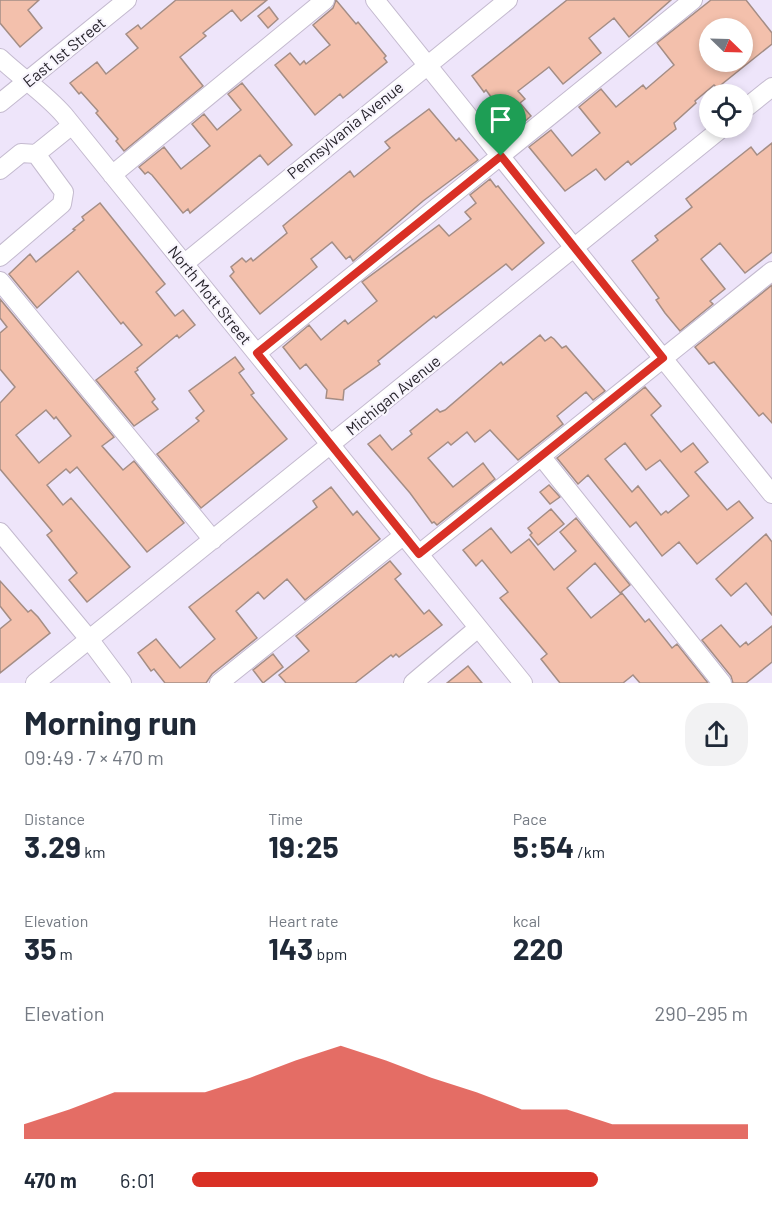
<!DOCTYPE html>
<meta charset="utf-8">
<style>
:root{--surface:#fff;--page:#f2f2f3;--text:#1f2937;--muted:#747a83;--accent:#d93025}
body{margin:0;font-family:Barlow,sans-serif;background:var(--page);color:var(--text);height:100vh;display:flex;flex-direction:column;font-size:22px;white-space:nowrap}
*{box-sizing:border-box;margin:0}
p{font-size:20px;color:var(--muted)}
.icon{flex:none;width:33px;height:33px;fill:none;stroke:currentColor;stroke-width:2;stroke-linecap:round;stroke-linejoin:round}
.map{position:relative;height:683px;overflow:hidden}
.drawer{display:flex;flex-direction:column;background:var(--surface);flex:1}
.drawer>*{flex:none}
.needle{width:39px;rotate:113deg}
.tools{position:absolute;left:699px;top:18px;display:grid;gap:12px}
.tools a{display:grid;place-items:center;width:54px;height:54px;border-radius:50%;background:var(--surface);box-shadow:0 3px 9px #0003;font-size:30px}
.pin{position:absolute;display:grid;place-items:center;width:51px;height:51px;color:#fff;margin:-62px -26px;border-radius:50% 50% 50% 0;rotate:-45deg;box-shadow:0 0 6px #0007}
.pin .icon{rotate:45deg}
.round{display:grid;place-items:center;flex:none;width:63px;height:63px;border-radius:24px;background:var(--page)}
.summary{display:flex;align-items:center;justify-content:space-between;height:102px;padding:0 24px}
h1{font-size:33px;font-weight:700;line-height:45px}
.metrics{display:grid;grid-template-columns:repeat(3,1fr);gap:9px;height:102px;padding:6px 24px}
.metrics div{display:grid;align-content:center}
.metrics b{font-size:30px;font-weight:700}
.metrics small{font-size:16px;font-weight:400}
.metrics p{font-size:16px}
.chart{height:168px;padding:12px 24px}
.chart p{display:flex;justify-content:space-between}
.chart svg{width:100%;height:108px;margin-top:6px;fill:var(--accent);opacity:.7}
ul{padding:0 24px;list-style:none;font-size:20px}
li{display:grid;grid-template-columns:96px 72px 1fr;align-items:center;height:45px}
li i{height:15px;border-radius:8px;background:var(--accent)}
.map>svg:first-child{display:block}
.building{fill:#f3c0ac;stroke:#a48d85;stroke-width:1.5;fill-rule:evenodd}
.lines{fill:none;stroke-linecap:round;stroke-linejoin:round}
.minor-casing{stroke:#c4bacf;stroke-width:20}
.minor{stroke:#fff;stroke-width:18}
.route-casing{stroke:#fff;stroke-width:12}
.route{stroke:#d93025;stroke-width:8}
.labels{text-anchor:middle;stroke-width:4.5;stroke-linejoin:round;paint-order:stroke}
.street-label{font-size:16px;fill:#27242c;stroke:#f8f5fd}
</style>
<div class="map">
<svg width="772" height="683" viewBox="0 0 772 683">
<rect width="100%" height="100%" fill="#eee5fa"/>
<!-- building -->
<path class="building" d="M0,0H39L28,10L42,28L20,47L0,23Z
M176,0H267L241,21L232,10L203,33L206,36L180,57L203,86L124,151L116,141L118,139L96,113L98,111L81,92L79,94L70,83L97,62L106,74L138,48L126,34L138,25L141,29Z
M336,0L356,24L358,22L386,56L384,58L387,62L343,98L340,94L315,115L275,65L290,53L300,65L304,61L306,64L330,45L313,25L333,8Z
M567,0H671L629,37L614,18L589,38L601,53L563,84L549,67L518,91L525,99L520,103L531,116L515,130L486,90L484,92L472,76Z
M711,0H746L772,33V44L717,88L714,85L695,101L696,103L674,123L676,129L631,165L628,161L605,180L596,169L565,191L529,147L551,130L572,156L600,133L579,107L601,89L616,107L643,85L646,89L674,65L657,43ZM710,28H742V62H710Z
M269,7L278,19L268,28L258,16Z
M242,83L292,145L268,165L260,155L190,213L188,209L183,213L152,175L148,172L145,174L139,167L164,147L181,169L210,146L192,124L204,114L217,130L241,110L228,94Z
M429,109L456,141L459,138L478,160L423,201L353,261L350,256L346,259L332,242L311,259L317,267L260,314L230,276L234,272L231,267L242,258L246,262L251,258L253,261L287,233L283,226L290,220L350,171L354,177L390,148L385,142Z
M772,143V252L745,273L720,243L701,259L725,289L710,301L713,304L680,331L665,313L656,300L659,298L632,261L658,240L655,236L692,207L686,199L751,147L757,155Z
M490,179L496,187L498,186L544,243L512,270L506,264L436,318L434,316L378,361L380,364L344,390L343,400L326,398L327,390L306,364L300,369L283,347L309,325L321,340L345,320L348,324L377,301L362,282L439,225L449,236L471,219L465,212L476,203L470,195Z
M100,203L165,284L156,292L175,316L183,310L195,325L179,338L177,335L137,368L138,370L135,372L155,399L152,402L158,409L134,426L96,380L142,345L123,322L121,324L78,271L37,308L9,274L30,254L36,262L75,230L73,229L84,220L82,217Z
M772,285V423L763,413L759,416L714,362L709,364L695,347Z
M0,299L114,437L102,446L123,470L134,461L184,523L147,552L77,467L70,473L66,469L47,485L63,505L71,498L130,567L87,602L69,580L77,573L47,535L52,531L0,469V403L15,387L0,369V333L7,327L0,318ZM46,410L54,419L56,417L71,436L39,463L16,435Z
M540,335L545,341L551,337L554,339L562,348L566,346L605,391L593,400L586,392L557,416L563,424L518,460L490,430L475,442L467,432L451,445L448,442L428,458L453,487L483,463L495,479L437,525L434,522L432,523L410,493L368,444L380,435L392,450L412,434L410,431L437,409L440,412L445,410L501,362L503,365Z
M235,357L244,369L239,373L254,393L251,395L287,439L201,508L157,454L199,421L196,418L204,411L189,391Z
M645,387L661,406L651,415L681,452L693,443L708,462L695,472L727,510L739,501L753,518L697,564L679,542L662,556L636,522L630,527L588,475L578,484L557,458ZM625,443L646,470L660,460L689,496L668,513L666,511L661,515L638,486L632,492L605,459Z
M549,485L560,497L550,504L540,492Z
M331,487L353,515L357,511L380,539L305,600L287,579L264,599L258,592L236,611L257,638L212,674L206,683H165L154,669L151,671L138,653L156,639L180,668L215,639L189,607L317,507L313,501Z
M551,509L564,524L538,545L530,535L532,533L528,528Z
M576,518L630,585L620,593L595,563L567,588L591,618L622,593L645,622L649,619L672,648L677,644L708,683H640L633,675L623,683H560L541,659L547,654L500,598L508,592L482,560L476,566L463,550L491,528L511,553L529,539L554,570L576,551L560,532Z
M766,534L772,542V615L746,583L731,596L716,579Z
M390,561L401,574L395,579L424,614L429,610L442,625L399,657L396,654L393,657L391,655L355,683H286L279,675L309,651L296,636Z
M0,581L28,612L31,610L38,617L50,633L0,673V629L11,620L0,606Z
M721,625L740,647L746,642L748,645L772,626V662L746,683H733L731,676L702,640Z
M273,654L283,667L263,683L253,670Z
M468,666L482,683H447Z"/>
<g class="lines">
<!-- minor casing -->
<g class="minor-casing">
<path id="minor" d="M375,0L772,494
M0,58C21,78 45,93 64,115L523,683
M0,103L127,0
M742,111L772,87
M0,170L21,153L36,154
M112,175L325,0
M0,257L62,204L64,192L36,154L72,125
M185,263L508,0
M0,281L213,540
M257,353L693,0
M541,456L722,683
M0,532L89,639L122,683
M419,554L772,271
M35,683L722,128
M219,683L404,535
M413,683L478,628"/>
</g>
<!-- minor -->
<use href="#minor" class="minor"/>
</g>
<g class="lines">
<!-- route casing -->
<g class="route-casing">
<path id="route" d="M501,156L663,358L419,554L257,353Z"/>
</g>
<!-- route -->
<use href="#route" class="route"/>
</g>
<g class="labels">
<!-- street labels -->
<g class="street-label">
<text transform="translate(64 52) rotate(-39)" y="6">East 1st Street</text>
<text transform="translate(345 130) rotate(-39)" y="6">Pennsylvania Avenue</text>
<text transform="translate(210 295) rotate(51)" y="6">North Mott Street</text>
<text transform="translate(393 395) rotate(-39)" y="6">Michigan Avenue</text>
</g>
</g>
</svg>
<div class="tools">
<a><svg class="needle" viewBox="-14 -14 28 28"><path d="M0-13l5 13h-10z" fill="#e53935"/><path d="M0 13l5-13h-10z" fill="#747a83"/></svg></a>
<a><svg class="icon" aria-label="locate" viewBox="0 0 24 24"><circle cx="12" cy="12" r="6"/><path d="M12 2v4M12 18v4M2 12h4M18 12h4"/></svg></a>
</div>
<div class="pin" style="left:501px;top:156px;background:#1e9e55"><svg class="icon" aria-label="arrive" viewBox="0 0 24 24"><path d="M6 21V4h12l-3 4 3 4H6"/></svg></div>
</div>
<section class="drawer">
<div class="summary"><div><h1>Morning run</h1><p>09:49 · 7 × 470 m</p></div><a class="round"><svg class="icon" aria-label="share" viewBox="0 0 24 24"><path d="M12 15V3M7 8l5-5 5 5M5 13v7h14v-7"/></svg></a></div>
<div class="metrics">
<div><p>Distance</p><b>3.29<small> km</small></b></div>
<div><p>Time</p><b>19:25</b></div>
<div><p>Pace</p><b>5:54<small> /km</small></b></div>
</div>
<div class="metrics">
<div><p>Elevation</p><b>35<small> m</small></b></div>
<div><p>Heart rate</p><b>143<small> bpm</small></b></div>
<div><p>kcal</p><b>220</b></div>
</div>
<div class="chart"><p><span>Elevation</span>290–295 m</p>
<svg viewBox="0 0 160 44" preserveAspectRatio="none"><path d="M0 44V38L10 32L20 25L30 25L40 25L50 19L60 12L70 6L80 12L90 19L100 25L110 32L120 32L130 38L140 38L150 38L160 38V44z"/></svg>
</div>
<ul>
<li><b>470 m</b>6:01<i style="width:73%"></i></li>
</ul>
</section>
